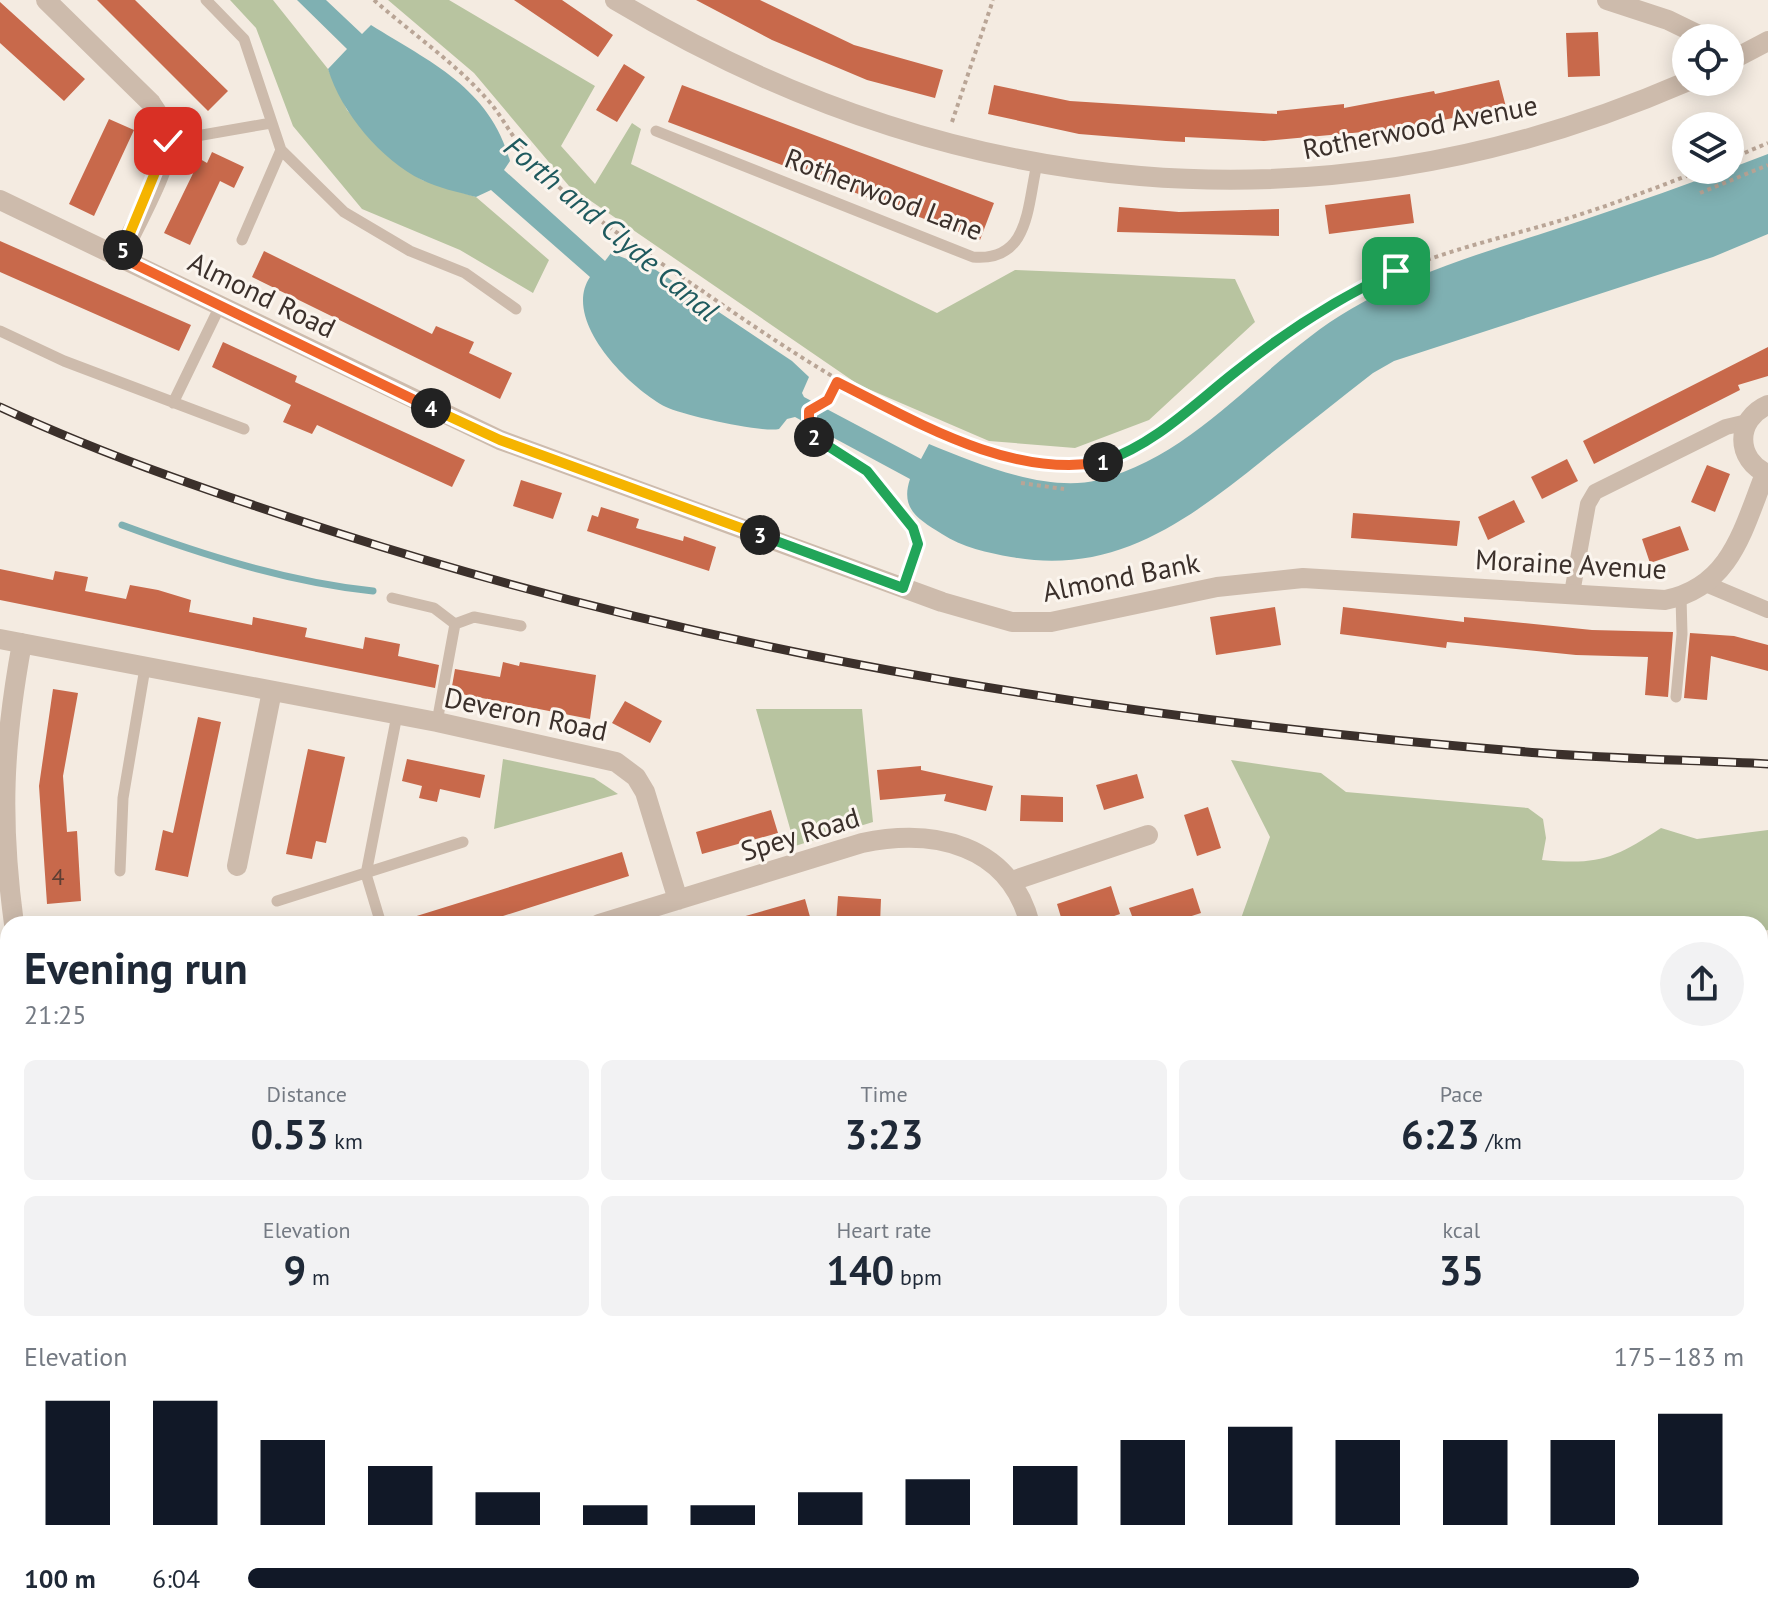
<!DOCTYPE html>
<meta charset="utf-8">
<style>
:root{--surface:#fff;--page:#f2f2f3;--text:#1f2937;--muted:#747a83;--accent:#111827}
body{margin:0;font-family:"PT Sans",sans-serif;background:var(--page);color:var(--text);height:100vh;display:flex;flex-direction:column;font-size:30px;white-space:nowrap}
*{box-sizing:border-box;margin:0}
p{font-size:26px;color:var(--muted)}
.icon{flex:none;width:44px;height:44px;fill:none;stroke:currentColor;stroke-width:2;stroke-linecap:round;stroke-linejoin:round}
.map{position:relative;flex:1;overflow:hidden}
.panel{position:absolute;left:0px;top:916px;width:1768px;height:708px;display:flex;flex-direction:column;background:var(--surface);border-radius:24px 24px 0 0;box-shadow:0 4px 20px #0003}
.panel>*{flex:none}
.tools{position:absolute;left:1672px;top:24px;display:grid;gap:16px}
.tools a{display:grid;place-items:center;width:72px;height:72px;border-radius:50%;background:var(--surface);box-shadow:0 4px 20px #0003;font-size:40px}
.pin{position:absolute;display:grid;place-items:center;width:68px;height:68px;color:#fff;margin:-34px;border-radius:16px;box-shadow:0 4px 12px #0006}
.km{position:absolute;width:40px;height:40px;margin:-20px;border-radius:50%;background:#222;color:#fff;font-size:22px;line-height:40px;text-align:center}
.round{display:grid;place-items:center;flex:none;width:84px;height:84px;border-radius:42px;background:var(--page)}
.head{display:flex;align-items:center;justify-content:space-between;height:136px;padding:0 24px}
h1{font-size:44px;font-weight:600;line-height:60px}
.figures{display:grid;grid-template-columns:repeat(3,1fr);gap:12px;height:136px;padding:8px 24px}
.figures div{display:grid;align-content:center;border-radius:12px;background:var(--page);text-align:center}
.figures b{font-size:40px;font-weight:600}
.figures small{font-size:22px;font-weight:400}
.figures p{font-size:22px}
.chart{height:224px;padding:16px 24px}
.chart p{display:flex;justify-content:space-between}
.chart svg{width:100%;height:144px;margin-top:8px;stroke:var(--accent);stroke-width:6}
ul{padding:0 24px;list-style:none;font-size:26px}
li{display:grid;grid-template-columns:128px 96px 1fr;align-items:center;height:60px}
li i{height:20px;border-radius:10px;background:var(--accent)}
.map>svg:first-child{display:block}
.green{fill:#b8c4a0}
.water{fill:#7fb0b2}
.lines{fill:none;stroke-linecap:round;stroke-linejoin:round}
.stream{stroke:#7fb0b2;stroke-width:7}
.building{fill:#c8694b}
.path{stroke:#b9a596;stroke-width:4;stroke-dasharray:4 4;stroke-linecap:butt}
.service{stroke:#cdbbac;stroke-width:11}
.pedestrian{stroke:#cdbbac;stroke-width:16}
.minor{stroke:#cdbbac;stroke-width:20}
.tertiary{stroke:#cdbbac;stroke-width:20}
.rail-casing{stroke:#3b302b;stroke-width:9}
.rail{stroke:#fbf5ee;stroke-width:6;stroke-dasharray:18;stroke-linecap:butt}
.split-1-casing{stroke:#fff;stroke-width:16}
.split-2-casing{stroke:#fff;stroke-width:16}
.split-3-casing{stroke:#fff;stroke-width:16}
.split-4-casing{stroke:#fff;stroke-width:16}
.split-5-casing{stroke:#fff;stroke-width:16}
.split-6-casing{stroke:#fff;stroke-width:16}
.split-1{stroke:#22a559;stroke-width:10}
.split-2{stroke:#f0652b;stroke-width:10}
.split-3{stroke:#22a559;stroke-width:10}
.split-4{stroke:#f5b400;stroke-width:10}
.split-5{stroke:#f0652b;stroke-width:10}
.split-6{stroke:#f5b400;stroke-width:10}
.labels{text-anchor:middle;stroke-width:6;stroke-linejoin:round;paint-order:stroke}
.number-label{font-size:24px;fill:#5e3e33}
.street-label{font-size:28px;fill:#3b302b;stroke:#fbf5ee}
.water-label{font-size:30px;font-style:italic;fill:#1f5a5e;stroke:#fbf5ee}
</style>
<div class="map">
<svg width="1768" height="1624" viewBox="0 0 1768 1624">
<rect width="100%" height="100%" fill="#f4ebe1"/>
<!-- green -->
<path class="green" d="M230,0H273L328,69L347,110L395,162L422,180L476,197L549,260L533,293L460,250L362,209L293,126L256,28Z
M388,0H449L595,86L561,146L595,184L632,123L641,129L631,164L937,313L1015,270L1235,279L1255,322L1149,420L1075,448L989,441L859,385L569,186L474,73Z
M756,709H862L873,822L795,846Z
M503,759L594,778L618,794L494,829Z
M1231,760L1321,773L1346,792L1528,808L1543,819L1546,838L1542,860C1599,865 1614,859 1661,828L1697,839L1768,830V930L1760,932V924H1239L1270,837Z
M997,1616H1182L1184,1624H997Z
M1242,1616H1361L1363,1624H1243Z"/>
<!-- water -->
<path class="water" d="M297,0H326L362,34L371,25C430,62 490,88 510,161L504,170L605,261L611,253L656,270L792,361L809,377L802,393L804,397L921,459L929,444C975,463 1047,493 1098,480C1199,455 1263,360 1351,309C1413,273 1485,252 1553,230C1626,206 1698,181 1768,154V234L1713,257L1394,361L1373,373C1336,402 1299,431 1263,460C1187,521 1114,576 1011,557C989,553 961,547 942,534C918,519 900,509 910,479L795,417L787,419L779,429C762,433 682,415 666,407C629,388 561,320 590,277L491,190L476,197C458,192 438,188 422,180C381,160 341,112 328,69L347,49Z"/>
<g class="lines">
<!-- stream -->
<path class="stream" d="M122,525C203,555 288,582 373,591"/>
</g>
<!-- building -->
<path class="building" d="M97,0H135L228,91L208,111Z
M514,0H562L613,35L598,57Z
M696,0H760L854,45L943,70L935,98L867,80L772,40Z
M0,2L85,79L64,101L0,43Z
M1598,32L1600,76L1568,77L1566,33Z
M624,64L645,77L617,122L596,110Z
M1499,80L1506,107L1375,134L1374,131L1264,141L1185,137V142L1166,141L1079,134L988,114L994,85L1070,101L1277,114V111L1344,104V108L1434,91L1435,94Z
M682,85L994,203L980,240L668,122Z
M109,119L134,130L94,216L69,204Z
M212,152L244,167L234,188L220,181L190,245L164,233L200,159L207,163Z
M1410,194L1414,223L1329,234L1325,205Z
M1119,207L1179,212L1279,209V236L1117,232Z
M0,241L191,325L179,351L0,272Z
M264,251L432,334L436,326L474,342L469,353L512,373L500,399L252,277Z
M223,342L297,376L295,382L465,460L452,487L317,425L312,434L283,422L291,405L212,367Z
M1768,347V376L1738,385L1740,390L1594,464L1583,441Z
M1567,459L1578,481L1542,499L1531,477Z
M1707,465L1730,474L1715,512L1691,502Z
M521,480L562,493L553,519L513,506Z
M1514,500L1525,522L1488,540L1478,517Z
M601,507L639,519L636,528L683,541L684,536L716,547L709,571L587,531L592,515L598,517Z
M1353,513L1460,521L1457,546L1351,538Z
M1680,526L1689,550L1650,563L1642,539Z
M0,569L53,580L55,571L88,577L85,591L126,599L130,585L158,590L191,600L189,612L252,625L253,617L307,628L305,637L363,649L365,637L400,644L398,656L439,665L435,688L0,600Z
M1275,607L1281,645L1216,655L1210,617Z
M1343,607L1464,622V617L1592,630L1673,632L1668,697L1645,695L1648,657L1576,655L1447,642L1446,648L1340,634Z
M1690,633L1734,636L1768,645V671L1711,656L1707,700L1684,698Z
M503,662L519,666L520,662L596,675L590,719L451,692L455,669L500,677Z
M53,689L78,693L63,776L67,832L77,831L81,901L47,904L39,786Z
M625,701L662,721L650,743L612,723Z
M198,717L221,722L188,877L155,870L163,830L173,833Z
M308,749L345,757L326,843L316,841L312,859L286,854Z
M407,759L485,775L480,798L440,789L437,802L419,798L422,786L402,781Z
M921,766V770L993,786L986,811L944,801L946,794L880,800L877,770Z
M1137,774L1144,798L1104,810L1096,785Z
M1021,795L1063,797V822L1020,821Z
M1208,807L1221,848L1197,856L1184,815Z
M771,810L778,833L702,854L696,832Z
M622,852L629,876L478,924H408L407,919Z
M1111,886L1120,914L1091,924H1063L1057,904Z
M1193,888L1201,913L1167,924H1135L1129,908Z
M838,896L881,899L880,924H836Z
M805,899L812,924H735V919Z"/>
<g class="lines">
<!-- path -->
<path class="path" d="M374,0C411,33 453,61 486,98C499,112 507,128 518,143C534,163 553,183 573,199C613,232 658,261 701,290C791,352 990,492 1103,462C1154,448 1192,409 1231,375C1269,344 1310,313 1354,291C1422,255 1496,240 1569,218C1614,204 1658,187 1702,170
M952,122L993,0
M1730,159L1768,143
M1700,193L1768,165
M837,382L828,400L809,411V434C857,464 890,486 918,537L910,569
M1021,483L1064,489
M218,1616L223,1624
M998,1616L1002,1624
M1047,1616L1060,1624
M1368,1616L1370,1624
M1340,1624L1343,1616"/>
<!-- service -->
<path class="service" d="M206,0L244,39L281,150L344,212L410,251L465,273L516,309
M656,131L973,257C1030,262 1027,206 1037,164
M168,141L271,123
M242,240L281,150
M0,331L64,361L244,429
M173,403L220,306
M392,598L434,608L455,624
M455,624L474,617L521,626
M1676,697L1682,634L1681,597
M437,722L455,624
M120,871L123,798L145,668
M277,901L463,842
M381,924L366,874L397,715
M0,1240L8,1237
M0,1489L8,1484"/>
<!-- pedestrian -->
<path class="pedestrian" d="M1706,584L1768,610
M1572,593L1588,504L1595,492L1726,427L1747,422"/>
<!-- minor -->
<path class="minor" d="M46,0L151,103C158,114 169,128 168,142C167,169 132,230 120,257
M1607,0L1668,20L1705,38
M0,200L500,440L942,602L1012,622H1051L1217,587L1303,578L1665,600C1731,587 1743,529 1765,474
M1768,405C1735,419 1735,460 1768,474
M0,639L437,722L616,762L636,777L645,792L678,900
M237,866L272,691
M1012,881L1148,835
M14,924C0,820 3,746 22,643
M599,924L862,843C934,828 1009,844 1030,924
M1760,1070L1768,1067
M0,1109L8,1106
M0,1370L8,1366
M0,1623L13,1616"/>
<!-- tertiary -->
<path class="tertiary" d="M615,0C952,202 1322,240 1686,82
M1730,61L1768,41
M1760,1402L1768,1400
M1212,1616L1214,1624
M860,1624L894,1616"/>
<!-- rail casing -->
<g class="rail-casing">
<path id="rail" d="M0,407C110,458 226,497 341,534C730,659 1135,721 1540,753C1616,759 1692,760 1768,764"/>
</g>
<!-- rail -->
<use href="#rail" class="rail"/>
</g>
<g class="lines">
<!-- split-1 casing -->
<g class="split-1-casing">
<path id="split-1" d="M1103,462C1156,443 1191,407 1234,373C1285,332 1338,298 1396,271"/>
</g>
<!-- split-2 casing -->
<g class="split-2-casing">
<path id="split-2" d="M814,437L809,434V411L828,400L837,382C917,422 1011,479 1103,462"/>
</g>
<!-- split-3 casing -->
<g class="split-3-casing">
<path id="split-3" d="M760,535L903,588L918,544L913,528L867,471L814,437"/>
</g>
<!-- split-4 casing -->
<g class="split-4-casing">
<path id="split-4" d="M431,408L500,440L760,535"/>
</g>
<!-- split-5 casing -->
<g class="split-5-casing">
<path id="split-5" d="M123,250L120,257L431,408"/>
</g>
<!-- split-6 casing -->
<g class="split-6-casing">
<path id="split-6" d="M123,250L168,141"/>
</g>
<!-- split-1 -->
<use href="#split-1" class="split-1"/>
<!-- split-2 -->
<use href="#split-2" class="split-2"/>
<!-- split-3 -->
<use href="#split-3" class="split-3"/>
<!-- split-4 -->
<use href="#split-4" class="split-4"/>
<!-- split-5 -->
<use href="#split-5" class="split-5"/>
<!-- split-6 -->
<use href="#split-6" class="split-6"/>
</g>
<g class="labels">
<!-- number labels -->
<g class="number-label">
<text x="58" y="885">4</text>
</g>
<!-- street labels -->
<g class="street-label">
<text transform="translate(1420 127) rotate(-11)" y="10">Rotherwood Avenue</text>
<text transform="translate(884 194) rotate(21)" y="10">Rotherwood Lane</text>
<text transform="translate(262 295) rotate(26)" y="10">Almond Road</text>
<text transform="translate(1571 564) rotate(3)" y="10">Moraine Avenue</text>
<text transform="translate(1121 577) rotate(-11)" y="10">Almond Bank</text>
<text transform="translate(526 714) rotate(12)" y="10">Deveron Road</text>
<text transform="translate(800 834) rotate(-17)" y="10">Spey Road</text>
</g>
<!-- water labels -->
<g class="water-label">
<text transform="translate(611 229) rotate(40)" y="10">Forth and Clyde Canal</text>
</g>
</g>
</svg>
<div class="tools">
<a><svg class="icon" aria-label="locate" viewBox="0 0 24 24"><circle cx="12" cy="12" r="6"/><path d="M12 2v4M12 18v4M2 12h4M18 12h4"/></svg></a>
<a><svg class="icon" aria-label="layers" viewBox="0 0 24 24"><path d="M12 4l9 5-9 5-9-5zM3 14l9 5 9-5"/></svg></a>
</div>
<div class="pin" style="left:1396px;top:271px;background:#1e9e55"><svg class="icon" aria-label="arrive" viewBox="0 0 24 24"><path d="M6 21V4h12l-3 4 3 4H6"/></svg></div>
<div class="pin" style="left:168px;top:141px;background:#d93025"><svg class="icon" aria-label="check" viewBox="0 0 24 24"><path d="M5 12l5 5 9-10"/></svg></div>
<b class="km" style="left:1103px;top:462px">1</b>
<b class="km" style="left:814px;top:437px">2</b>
<b class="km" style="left:760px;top:535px">3</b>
<b class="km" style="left:431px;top:408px">4</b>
<b class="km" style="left:123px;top:250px">5</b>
<section class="panel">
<div class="head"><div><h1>Evening run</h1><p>21:25</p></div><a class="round"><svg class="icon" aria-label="share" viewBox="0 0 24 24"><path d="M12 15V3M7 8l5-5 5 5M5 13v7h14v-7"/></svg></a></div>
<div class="figures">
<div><p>Distance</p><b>0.53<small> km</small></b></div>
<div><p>Time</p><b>3:23</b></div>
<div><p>Pace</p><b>6:23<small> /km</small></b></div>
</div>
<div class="figures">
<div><p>Elevation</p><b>9<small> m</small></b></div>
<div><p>Heart rate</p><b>140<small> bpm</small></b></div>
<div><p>kcal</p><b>35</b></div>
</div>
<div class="chart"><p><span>Elevation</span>175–183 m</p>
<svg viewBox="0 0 160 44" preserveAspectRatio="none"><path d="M5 44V6M15 44V6M25 44V18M35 44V26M45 44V34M55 44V38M65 44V38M75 44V34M85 44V30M95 44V26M105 44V18M115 44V14M125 44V18M135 44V18M145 44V18M155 44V10"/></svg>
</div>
<ul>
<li><b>100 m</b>6:04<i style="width:93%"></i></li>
</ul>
</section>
</div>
